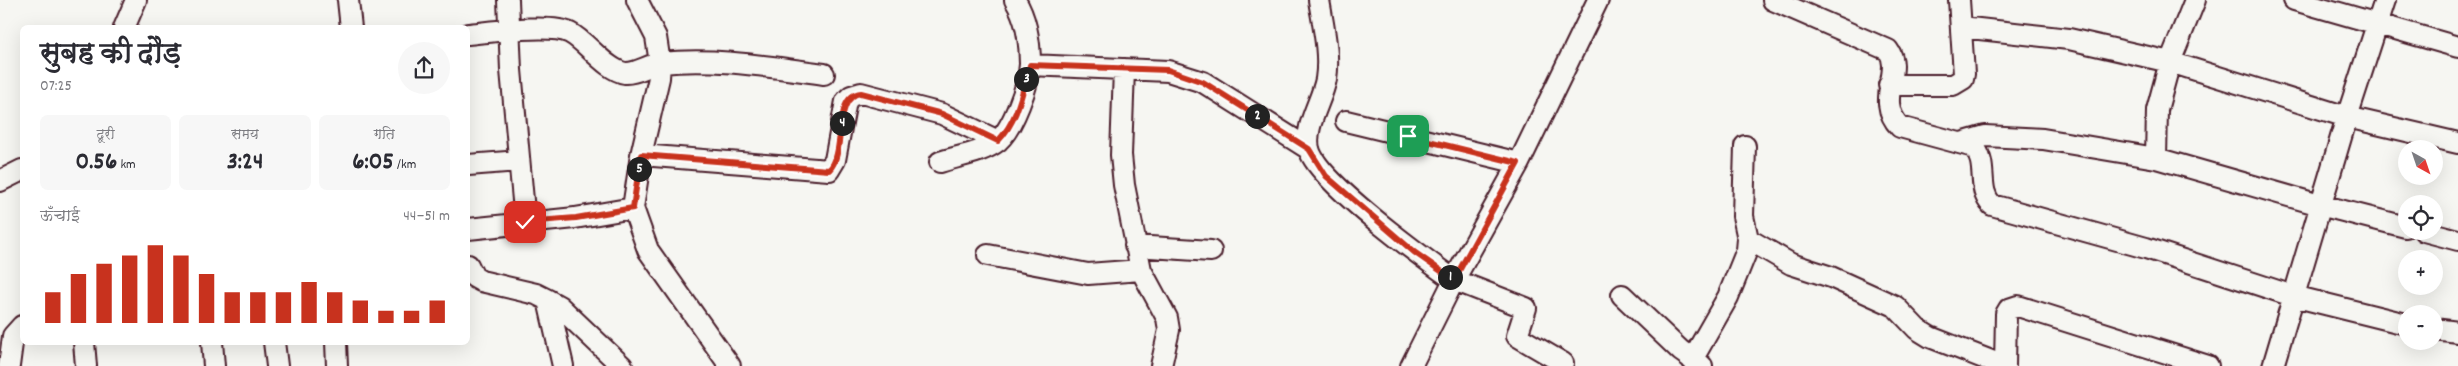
<!DOCTYPE html>
<html lang="hi">
<meta charset="utf-8">
<style>
:root{--surface:#fff;--page:#f7f7f7;--text:#2b2b33;--muted:#7c7c81;--accent:#c8321e}
body{margin:0;font-family:Dekko,"Playpen Sans Deva",sans-serif;background:var(--page);color:var(--text);height:100vh;display:flex;flex-direction:column;font-size:19px;white-space:nowrap}
*{box-sizing:border-box;margin:0}
p{font-size:16px;color:var(--muted)}
.icon{flex:none;width:28px;height:28px;fill:none;stroke:currentColor;stroke-width:2;stroke-linecap:round;stroke-linejoin:round}
.map{position:relative;flex:1;overflow:hidden}
.drawer{position:absolute;left:20px;top:25px;width:450px;height:320px;display:flex;flex-direction:column;background:var(--surface);border-radius:8px;box-shadow:0 5px 20px #0002}
.drawer>*{flex:none}
.needle{width:32px;rotate:140deg}
.buttons{position:absolute;left:2398px;top:140px;display:grid;gap:10px}
.buttons a{display:grid;place-items:center;width:45px;height:45px;border-radius:50%;background:var(--surface);box-shadow:0 5px 20px #0002;font-size:25px}
.pin{position:absolute;display:grid;place-items:center;width:42px;height:42px;color:#fff;margin:-21px;border-radius:10px;box-shadow:0 2px 8px #0006}
.km{position:absolute;width:25px;height:25px;margin:-12px;border-radius:50%;background:#222;color:#fff;font-size:14px;line-height:25px;text-align:center}
.round{display:grid;place-items:center;flex:none;width:52px;height:52px;border-radius:26px;background:var(--page)}
.summary{display:flex;align-items:center;justify-content:space-between;height:85px;padding:0 20px}
h1{font-size:28px;font-weight:700;line-height:38px}
.stats{display:grid;grid-template-columns:repeat(3,1fr);gap:8px;height:85px;padding:5px 20px}
.stats div{display:grid;align-content:center;border-radius:8px;background:var(--page);text-align:center}
.stats b{font-size:25px;font-weight:700}
.stats small{font-size:14px;font-weight:400}
.stats p{font-size:14px}
.chart{height:140px;padding:10px 20px}
.chart p{display:flex;justify-content:space-between}
.chart svg{width:100%;height:90px;margin-top:5px;stroke:var(--accent);stroke-width:6}
.map>svg:first-child{display:block}
.lines{fill:none;stroke-linecap:round;stroke-linejoin:round}
.minor-casing{stroke:#4a1f2b;stroke-width:24}
.minor{stroke:#f6f6f2;stroke-width:20}
.route-casing{stroke:#fff;stroke-width:10}
.route{stroke:#c8321e;stroke-width:6}
</style>
<div class="map">
<svg width="2458" height="366" viewBox="0 0 2458 366">
<rect width="100%" height="100%" fill="#f6f6f2"/>
<filter id="ink" filterUnits="userSpaceOnUse"><feTurbulence type="fractalNoise" baseFrequency=".02" numOctaves="2"/><feDisplacementMap in="SourceGraphic" scale="10" xChannelSelector="R" yChannelSelector="G"/><feConvolveMatrix kernelMatrix="1 2 1 2 8 2 1 2 1" color-interpolation-filters="sRGB"/></filter>
<g filter="url(#ink)">
<g class="lines">
<!-- minor casing -->
<g class="minor-casing">
<path id="minor" d="M348,0L351,28
M508,0L511,70L525,222
M637,0L656,37L660,63L659,78L641,155L633,208L648,250L730,366
M1319,0C1323,25 1330,54 1326,79C1322,101 1304,126 1309,149C1317,181 1425,259 1454,280L1411,366
M1773,0L1888,50C1904,71 1874,100 1900,127L1974,147C1989,165 1976,189 1992,205L2146,248L2293,296L2406,324
M2294,0L2458,47
M1961,27L2069,39L2170,62L2347,117L2458,143
M124,28L136,0
M468,34C490,32 551,23 570,33C587,42 606,70 625,73C637,74 649,64 661,63C715,57 771,67 824,74
M1030,65L1168,71L1203,82L1309,149
M1124,69L1121,155L1124,185L1141,270L1167,318L1169,330L1161,366
M1889,85H1953L1963,79L1964,74L1959,0
M1346,121L1519,163
M1961,143L1985,136L2043,139L2156,158L2320,205L2406,227
M641,155L829,170L835,160L846,101L851,96L861,93L942,114L998,141
M2156,158L2157,110L2170,62L2195,0
M940,162C958,156 983,153 998,141C1013,128 1029,84 1030,64C1030,43 1026,18 1015,0
M468,165L519,161
M0,181L22,170
M468,229L575,218L633,208
M2424,231L2458,240
M1748,239L1791,264L1831,277L1895,306L1917,329L1930,337L2004,366
M1135,246L1211,251
M988,255L1088,274L1141,270
M468,265L474,277L481,281L536,294L548,300L559,306L622,366
M1622,295L1681,351L1702,366
M548,300L563,366
M2434,329L2458,332
M84,342L86,366
M212,342L214,366
M274,342L277,366
M336,342L337,366
M1692,360L1728,297L1747,250L1748,239L1743,216L1745,146
M9,366L13,336L22,326
M1562,366L1563,363L1517,336L1526,308L1454,280L1519,163L1598,0
M2005,366L2006,314L2009,309L2018,306L2208,366
M2273,366L2347,117L2385,0"/>
</g>
<!-- minor -->
<use href="#minor" class="minor"/>
</g>
</g>
<g class="lines" filter="url(#ink)">
<!-- route casing -->
<g class="route-casing">
<path id="route" d="M525,222L576,218L633,208L641,155L829,170C847,153 832,96 861,93L942,114L998,141C1018,120 1022,93 1030,65L1168,70L1203,82L1309,149L1326,176L1414,252L1454,280L1518,163L1408,136"/>
</g>
<!-- route -->
<use href="#route" class="route"/>
</g>
</svg>
<div class="buttons">
<a><svg class="needle" viewBox="-14 -14 28 28"><path d="M0-13l5 13h-10z" fill="#e53935"/><path d="M0 13l5-13h-10z" fill="#7c7c81"/></svg></a>
<a><svg class="icon" aria-label="locate" viewBox="0 0 24 24"><circle cx="12" cy="12" r="6"/><path d="M12 2v4M12 18v4M2 12h4M18 12h4"/></svg></a>
<a>+</a>
<a>−</a>
</div>
<div class="pin" style="left:1408px;top:136px;background:#1e9e55"><svg class="icon" aria-label="arrive" viewBox="0 0 24 24"><path d="M6 21V4h12l-3 4 3 4H6"/></svg></div>
<div class="pin" style="left:525px;top:222px;background:#d93025"><svg class="icon" aria-label="check" viewBox="0 0 24 24"><path d="M5 12l5 5 9-10"/></svg></div>
<b class="km" style="left:1450px;top:277px">1</b>
<b class="km" style="left:1257px;top:116px">2</b>
<b class="km" style="left:1026px;top:79px">3</b>
<b class="km" style="left:842px;top:123px">4</b>
<b class="km" style="left:639px;top:169px">5</b>
<section class="drawer">
<div class="summary"><div><h1>सुबह की दौड़</h1><p>07:25</p></div><a class="round"><svg class="icon" aria-label="share" viewBox="0 0 24 24"><path d="M12 15V3M7 8l5-5 5 5M5 13v7h14v-7"/></svg></a></div>
<div class="stats">
<div><p>दूरी</p><b>0.56<small> km</small></b></div>
<div><p>समय</p><b>3:24</b></div>
<div><p>गति</p><b>6:05<small> /km</small></b></div>
</div>
<div class="chart"><p><span>ऊँचाई</span>44–51 m</p>
<svg viewBox="0 0 160 44" preserveAspectRatio="none"><path d="M5 44V29M15 44V20M25 44V15M35 44V11M45 44V6M55 44V11M65 44V20M75 44V29M85 44V29M95 44V29M105 44V24M115 44V29M125 44V33M135 44V38M145 44V38M155 44V33"/></svg>
</div>
</section>
</div>
